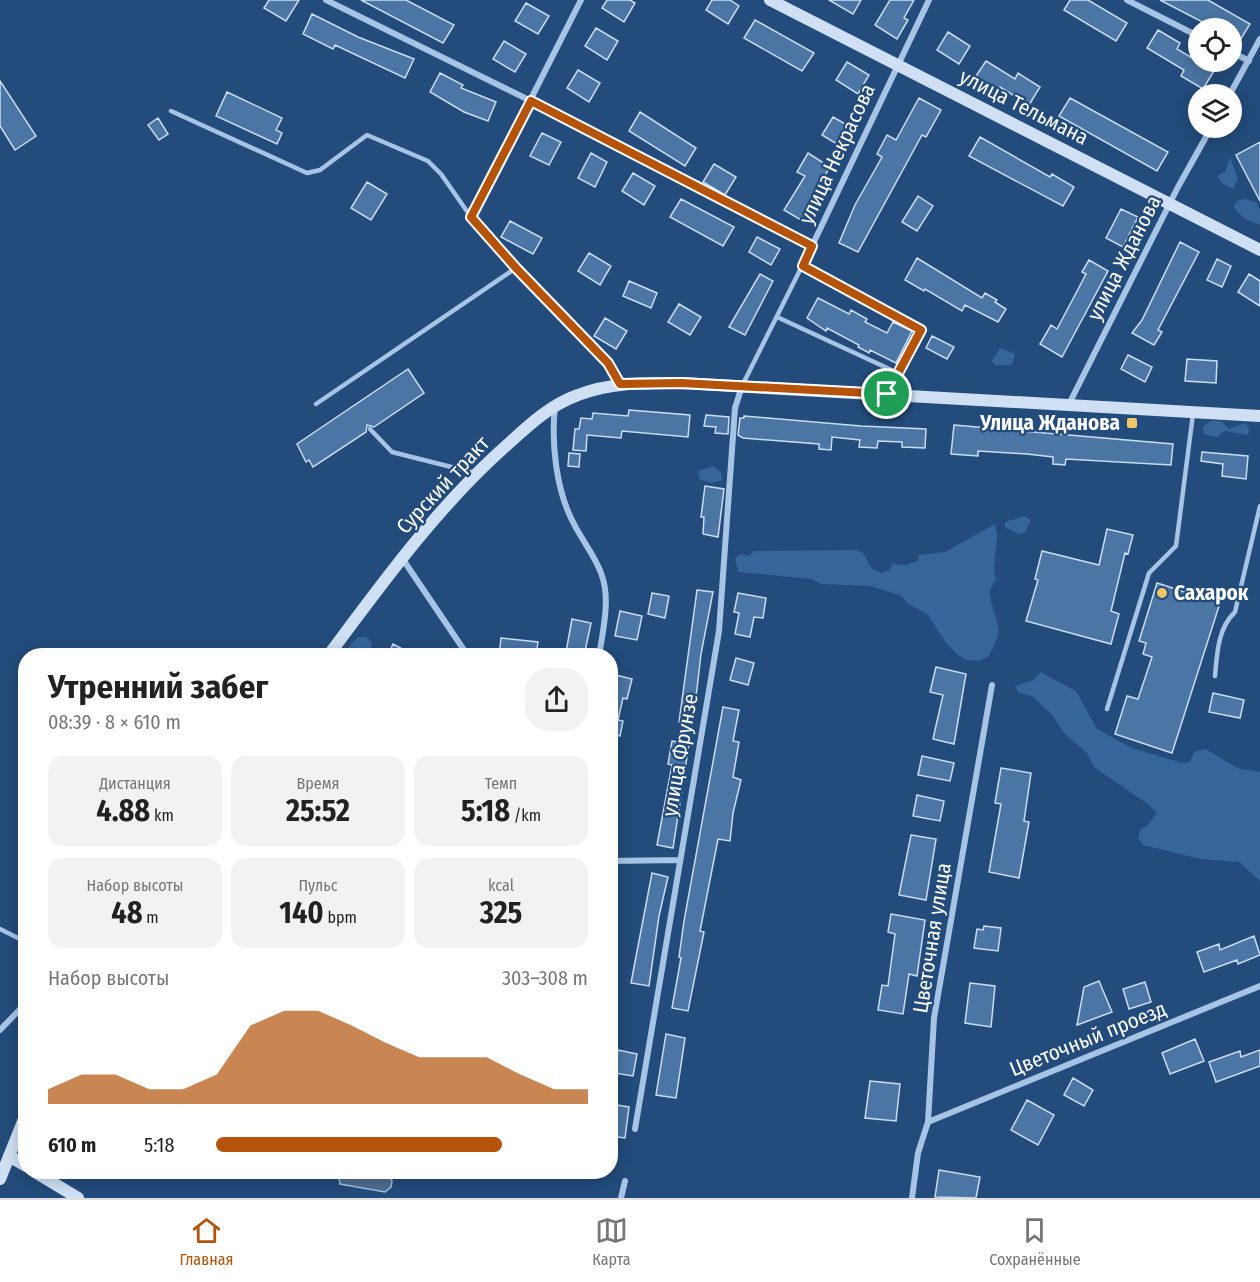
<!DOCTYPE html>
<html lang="ru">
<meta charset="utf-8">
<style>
:root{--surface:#fff;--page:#f2f2f2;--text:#222;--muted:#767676;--line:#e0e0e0;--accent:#b45309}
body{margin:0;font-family:"Fira Sans Condensed",sans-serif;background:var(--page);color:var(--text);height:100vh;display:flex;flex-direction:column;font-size:22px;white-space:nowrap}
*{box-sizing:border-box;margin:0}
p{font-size:20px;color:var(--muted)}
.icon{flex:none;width:33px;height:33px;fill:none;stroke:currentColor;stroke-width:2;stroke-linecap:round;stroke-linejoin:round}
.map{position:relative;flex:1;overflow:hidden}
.side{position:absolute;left:18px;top:648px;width:600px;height:531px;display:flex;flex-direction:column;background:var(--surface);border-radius:24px;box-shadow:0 3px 15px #0003}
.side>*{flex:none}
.tools{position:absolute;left:1188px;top:18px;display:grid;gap:12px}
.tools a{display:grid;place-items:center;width:54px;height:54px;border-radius:50%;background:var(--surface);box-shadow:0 3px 15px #0003;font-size:30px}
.pin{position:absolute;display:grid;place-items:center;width:51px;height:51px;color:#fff;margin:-26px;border:3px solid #fff;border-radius:50%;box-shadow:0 2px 6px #0007}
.round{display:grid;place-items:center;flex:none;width:63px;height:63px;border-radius:24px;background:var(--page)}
.headline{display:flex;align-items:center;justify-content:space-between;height:102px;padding:0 30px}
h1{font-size:33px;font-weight:700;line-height:45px}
.figures{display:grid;grid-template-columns:repeat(3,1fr);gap:9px;height:102px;padding:6px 30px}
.figures div{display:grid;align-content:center;border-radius:15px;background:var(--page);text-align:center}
.figures b{font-size:30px;font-weight:700}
.figures small{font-size:16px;font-weight:400}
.figures p{font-size:16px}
.chart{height:168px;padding:12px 30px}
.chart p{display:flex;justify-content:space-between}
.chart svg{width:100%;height:108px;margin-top:6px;fill:var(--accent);opacity:.7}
ul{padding:0 30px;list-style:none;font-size:20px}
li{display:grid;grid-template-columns:96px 72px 1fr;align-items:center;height:45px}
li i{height:15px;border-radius:8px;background:var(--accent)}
.menu{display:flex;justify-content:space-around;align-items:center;height:84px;border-top:2px solid var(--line);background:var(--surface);font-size:16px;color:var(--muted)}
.menu a{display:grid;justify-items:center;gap:3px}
.menu .active{color:var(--accent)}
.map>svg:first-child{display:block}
.green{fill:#366599}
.water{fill:#4f6d90;stroke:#9abfe6;stroke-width:1.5}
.building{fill:#4b75a4;stroke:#c9ddf4;stroke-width:1.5}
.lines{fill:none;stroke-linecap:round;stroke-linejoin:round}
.lane{stroke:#a6c4e5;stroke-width:4.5}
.street{stroke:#a6c4e5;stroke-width:6}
.secondary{stroke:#cfe0f5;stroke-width:12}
.route-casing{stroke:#fff;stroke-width:12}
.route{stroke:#b45309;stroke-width:8}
.poi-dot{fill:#f0c669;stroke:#234b7b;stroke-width:2}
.labels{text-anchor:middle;stroke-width:4.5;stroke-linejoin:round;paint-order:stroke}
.street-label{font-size:21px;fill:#fff;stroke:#234b7b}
.poi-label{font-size:21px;font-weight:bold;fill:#fff;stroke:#234b7b;text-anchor:end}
</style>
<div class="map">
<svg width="1260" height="1198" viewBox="0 0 1260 1198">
<rect width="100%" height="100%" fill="#234b7b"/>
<!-- green -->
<path class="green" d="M1230,157L1238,179L1233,189L1223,184L1217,176L1225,172Z
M1246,199L1256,202L1260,209V225L1245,219L1234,208L1236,201Z
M1000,348L1015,354L1012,365H995L992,361Z
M1210,421H1221L1229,429L1244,423L1249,427L1248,435L1225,431L1217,437L1204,434L1203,427Z
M713,466L721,472L722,480L712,483L700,480L698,471Z
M1024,516L1031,520L1025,532L1018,534L1005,527V522Z
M995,524C1001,543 990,561 996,580C980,597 1001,614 998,634C997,641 992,649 989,656L979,661L966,660L958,655L946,643L928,615L909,604L900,595L870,586L821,584L811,579L738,572L735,558L740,554L748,556L755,551L856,550L863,553L872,569L881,573L889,570L893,564L907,565L919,560L918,555L945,552Z
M358,637H366L372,643L370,653L346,655L349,646Z
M1040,672L1076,691L1097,729L1132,748L1182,763L1190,762L1194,752L1206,749L1237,768L1260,772V881L1239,862L1201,859L1143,845L1138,838L1140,830L1148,825L1157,813L1149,805L1094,767L1087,753L1065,734L1052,715L1032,696L1019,693L1015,686L1034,680Z"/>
<!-- water -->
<path class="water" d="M338,1172H387L392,1181L391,1187L385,1192L340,1184Z"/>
<!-- building -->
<path class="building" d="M269,0H299L286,21L264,8Z
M361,0H406L454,25L443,43Z
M607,0H630L635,3L624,22L602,8Z
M712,0H730L739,6L728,24L706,10Z
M829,0H861L853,14Z
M890,0H914L904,18L908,20L897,39L875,25Z
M1070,0H1088L1127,23L1116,41L1064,10Z
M1160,0H1208L1250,24L1239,42L1232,38V28H1214Z
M526,3L549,16L538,34L515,21Z
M312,14L358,37L414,59L405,78L335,45L333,49L303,34Z
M755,20L814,53L802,71L744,38Z
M596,28L618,41L607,60L585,46Z
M1158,30L1180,43L1177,49L1214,71L1203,89L1181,76L1184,70L1147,48Z
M948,32L970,46L959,64L937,50Z
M504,41L526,54L515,72L493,59Z
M986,61L1015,79L1018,73L1040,87L1029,105L1000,87L996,93L974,79Z
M847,62L869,75L858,94L836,80Z
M578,70L600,83L589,102L567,88Z
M440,73L463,85L461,88L496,102L488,121L464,112L430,92Z
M0,81L36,136L15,150L0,126Z
M227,92L282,118L276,130L282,133L277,144L216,116Z
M919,98L941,110L926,137L922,135L858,252L839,243L855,205L882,157L877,154L887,135L896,140Z
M1070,98L1168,152L1157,171L1059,116Z
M640,112L696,148L685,166L629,131Z
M833,117L856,130L845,149L822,135Z
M158,118L168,134L159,140L148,125Z
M542,133L561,142L549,165L530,156Z
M980,137L1050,177L1052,174L1074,187L1063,206L969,156Z
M1260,142V201L1236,155Z
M591,153L607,162L595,187L578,178Z
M808,153L830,167L810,200L817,205L806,223L784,210L805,176L797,172Z
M714,164L736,177L725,195L703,182Z
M633,173L655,186L644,205L622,191Z
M367,182L387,194L371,220L351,208Z
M918,196L933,206L917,231L902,222Z
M681,199L734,227L723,246L670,217Z
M1121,209L1138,217L1123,247L1106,238Z
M510,221L542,238L533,254L501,237Z
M757,237L780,249L771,265L749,252Z
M1180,242L1199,252L1158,330L1162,332L1154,345L1132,333L1142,320Z
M589,253L611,266L600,285L578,271Z
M917,258L982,298L985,293L997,300L995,302L1006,309L998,322L965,305L962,311L925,289L924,291L905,280Z
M1217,259L1231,266L1222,287L1207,280Z
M1089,260L1108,271L1062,357L1040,344L1051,325L1057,329L1086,274L1082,272Z
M760,274L773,281L745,335L729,327Z
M1249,274L1260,281V306L1238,292Z
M629,281L657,293L651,308L623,296Z
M818,298L849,314L851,310L867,319L865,322L887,333L893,322L912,331L896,363L870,350L869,353L858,347L859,345L827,328L826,331L807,318Z
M679,304L701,317L690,335L668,322Z
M605,318L627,331L616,349L594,336Z
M932,336L954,347L947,359L926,348Z
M1128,355L1152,367L1145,382L1121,369Z
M1187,359L1217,361L1216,383L1185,381Z
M408,369L424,393L374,427L367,425L366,432L313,467L309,460L306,462L297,444Z
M629,410L690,415L688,437L622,431L621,438L587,435L586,451L573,450L575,429H579L581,418L592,419L593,413L628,416Z
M706,415L729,417L728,434L715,433L716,427L704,426Z
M744,416L861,426L926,429L925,448L902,447V442L878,441L877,448L859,447L860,440L832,437L831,450L819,449V444L743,438L738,435L740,418H744Z
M954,425L1173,444L1171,465L1066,459L1065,465L1053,464V457L1027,454L978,451V456L951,454Z
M1202,452L1248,456L1246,479L1222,476L1223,464L1201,461Z
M569,453L580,454L579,467L568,466Z
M705,486L724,489L718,537L703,534L704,517H701Z
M1107,529L1133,535L1128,554L1125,553L1111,611L1119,614L1111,644L1026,621L1038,580L1035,579L1042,551L1099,565Z
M1157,583L1220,603L1172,753L1115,734L1127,696L1138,699L1152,657L1143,654L1146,643L1139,641Z
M697,590L713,592L701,654L693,723L679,722Z
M652,593L669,596L665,618L648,614Z
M738,593L766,598L763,618L754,617L750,637L735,634L739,613L734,612Z
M620,611L642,616L637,640L615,636Z
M572,619L591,623L584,656L566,652Z
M501,638L538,642L536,656H499Z
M393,644L415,656H388Z
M736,658L754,663L748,685L730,680Z
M936,667L966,674L954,744L933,739L943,695L930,692Z
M612,674L632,679L627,699L623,698L618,720L623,721L620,736L610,735Z
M1213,693L1244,700L1240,718L1209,712Z
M723,707L739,710L733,741L739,742L733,777L741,780L733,813L730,841L718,839L700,931L704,932L688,1011L672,1008L681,958L679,957L684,921Z
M672,741L689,744L673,848L657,845L672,765L668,764Z
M922,756L954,763L950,781L918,775Z
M1001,768L1031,773L1024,821L1029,822L1019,878L989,872L1001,804L995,803Z
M917,795L944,801L940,821L913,816Z
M911,835L936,839L926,900L899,895Z
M652,873L668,877L659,916L649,986L631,983Z
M891,914L925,920L917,976L909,974L903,1014L878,1010L882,985L888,986L895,934L888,932Z
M984,926L1001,928L998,951L974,948L977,929L983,930Z
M1254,936L1260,955L1238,964L1237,960L1204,972L1197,952L1219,944L1220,950Z
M1099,981L1112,1012L1077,1025L1084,987Z
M1145,982L1151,1002L1129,1009L1123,989Z
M970,983L995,986L991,1027L965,1023Z
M666,1034L685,1038L676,1098L656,1095Z
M1195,1039L1204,1061L1170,1074L1162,1053Z
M618,1050L637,1054L633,1076L614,1073Z
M1260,1050V1066L1216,1082L1209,1062L1240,1051L1241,1057Z
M1073,1078L1093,1090L1084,1106L1064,1095Z
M870,1081L900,1084L896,1121L865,1118Z
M1027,1100L1054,1115L1038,1145L1011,1130Z
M610,1104L629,1107L625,1138L610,1136Z
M939,1170L980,1177L976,1198L935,1197Z"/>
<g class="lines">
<!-- lane -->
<path class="lane" d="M171,111L307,173L320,170L367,135L428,161L441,174L471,217L516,268L607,363L620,384
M803,266L921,330L888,392
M777,317L898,373
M742,386L812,246
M316,404L516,268
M370,429L392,452L475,473
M1215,676C1217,653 1218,628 1235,612L1260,506
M1107,709L1149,573L1176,546L1193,414
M0,929L26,942"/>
<!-- street -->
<path class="street" d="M326,0L531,101L812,246L929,0
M1127,0L1198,36
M1232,52L1249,61
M1230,94L1260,39
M471,217L581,0
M1069,404L1178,187L1211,128
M555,406C551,443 556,491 574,524C582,540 595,556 601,573C611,598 603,630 599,656
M402,558L468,656
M610,861L679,860
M0,1030L26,1003
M928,1122L1260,986
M635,1129L719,631L735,408L742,386
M621,1198L625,1181
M912,1198L918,1153L928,1122L934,1018L992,685"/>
<!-- secondary -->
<path class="secondary" d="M770,0L1260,250
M328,656C383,582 438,506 507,445C529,425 550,405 578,395C611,382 645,383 681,383L1260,416
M9,1156L26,1166
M35,1172L78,1198
M0,1179L26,1114"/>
</g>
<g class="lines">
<!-- route casing -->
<g class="route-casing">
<path id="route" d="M531,101L812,246L803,266L921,330L887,394L681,383L620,384L608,363L516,268L471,217Z"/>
</g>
<!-- route -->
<use href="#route" class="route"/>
</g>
<!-- markers -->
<g class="poi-dot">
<rect x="1126" y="417" width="12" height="12" rx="3"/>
<circle cx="1162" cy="593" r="6"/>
</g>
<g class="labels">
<!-- street labels -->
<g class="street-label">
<text transform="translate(1024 107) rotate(27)" y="7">улица Тельмана</text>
<text transform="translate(837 154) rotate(-65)" y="7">улица Некрасова</text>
<text transform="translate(1124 258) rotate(-63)" y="7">улица Жданова</text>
<text transform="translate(443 485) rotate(-47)" y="7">Сурский тракт</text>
<text transform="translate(680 755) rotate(-80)" y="7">улица Фрунзе</text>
<text transform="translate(932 938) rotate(-81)" y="7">Цветочная улица</text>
<text transform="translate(1088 1039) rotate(-22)" y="7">Цветочный проезд</text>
</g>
<!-- poi labels -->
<g class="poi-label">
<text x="1120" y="430">Улица Жданова</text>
<text x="1174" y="600" text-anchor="start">Сахарок</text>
</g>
</g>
</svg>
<div class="tools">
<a><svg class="icon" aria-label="locate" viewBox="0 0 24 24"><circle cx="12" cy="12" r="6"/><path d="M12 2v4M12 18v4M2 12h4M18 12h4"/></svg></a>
<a><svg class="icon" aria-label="layers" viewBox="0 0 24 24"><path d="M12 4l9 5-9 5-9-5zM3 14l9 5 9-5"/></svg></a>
</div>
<div class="pin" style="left:887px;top:394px;background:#1e9e55"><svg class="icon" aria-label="arrive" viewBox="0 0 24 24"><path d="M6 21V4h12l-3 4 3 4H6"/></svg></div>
<section class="side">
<div class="headline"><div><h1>Утренний забег</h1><p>08:39 · 8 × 610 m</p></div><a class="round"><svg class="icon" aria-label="share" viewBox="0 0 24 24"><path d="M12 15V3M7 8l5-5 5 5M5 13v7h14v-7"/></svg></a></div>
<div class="figures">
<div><p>Дистанция</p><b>4.88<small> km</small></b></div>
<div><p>Время</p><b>25:52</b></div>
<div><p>Темп</p><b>5:18<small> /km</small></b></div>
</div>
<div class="figures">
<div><p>Набор высоты</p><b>48<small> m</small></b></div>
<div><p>Пульс</p><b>140<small> bpm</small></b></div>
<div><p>kcal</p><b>325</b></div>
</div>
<div class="chart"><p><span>Набор высоты</span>303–308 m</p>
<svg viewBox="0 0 160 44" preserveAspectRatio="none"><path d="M0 44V38L10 32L20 32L30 38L40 38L50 32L60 12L70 6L80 6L90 12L100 19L110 25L120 25L130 25L140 32L150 38L160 38V44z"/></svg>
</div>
<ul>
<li><b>610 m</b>5:18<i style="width:77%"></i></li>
</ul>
</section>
</div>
<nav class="menu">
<a class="active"><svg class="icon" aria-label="home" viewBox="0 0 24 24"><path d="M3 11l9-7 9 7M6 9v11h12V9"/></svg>Главная</a>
<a><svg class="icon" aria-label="map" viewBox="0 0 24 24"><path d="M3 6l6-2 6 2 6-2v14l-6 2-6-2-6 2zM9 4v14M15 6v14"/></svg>Карта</a>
<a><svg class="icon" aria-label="saved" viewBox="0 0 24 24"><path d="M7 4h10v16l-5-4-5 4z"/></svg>Сохранённые</a>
</nav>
